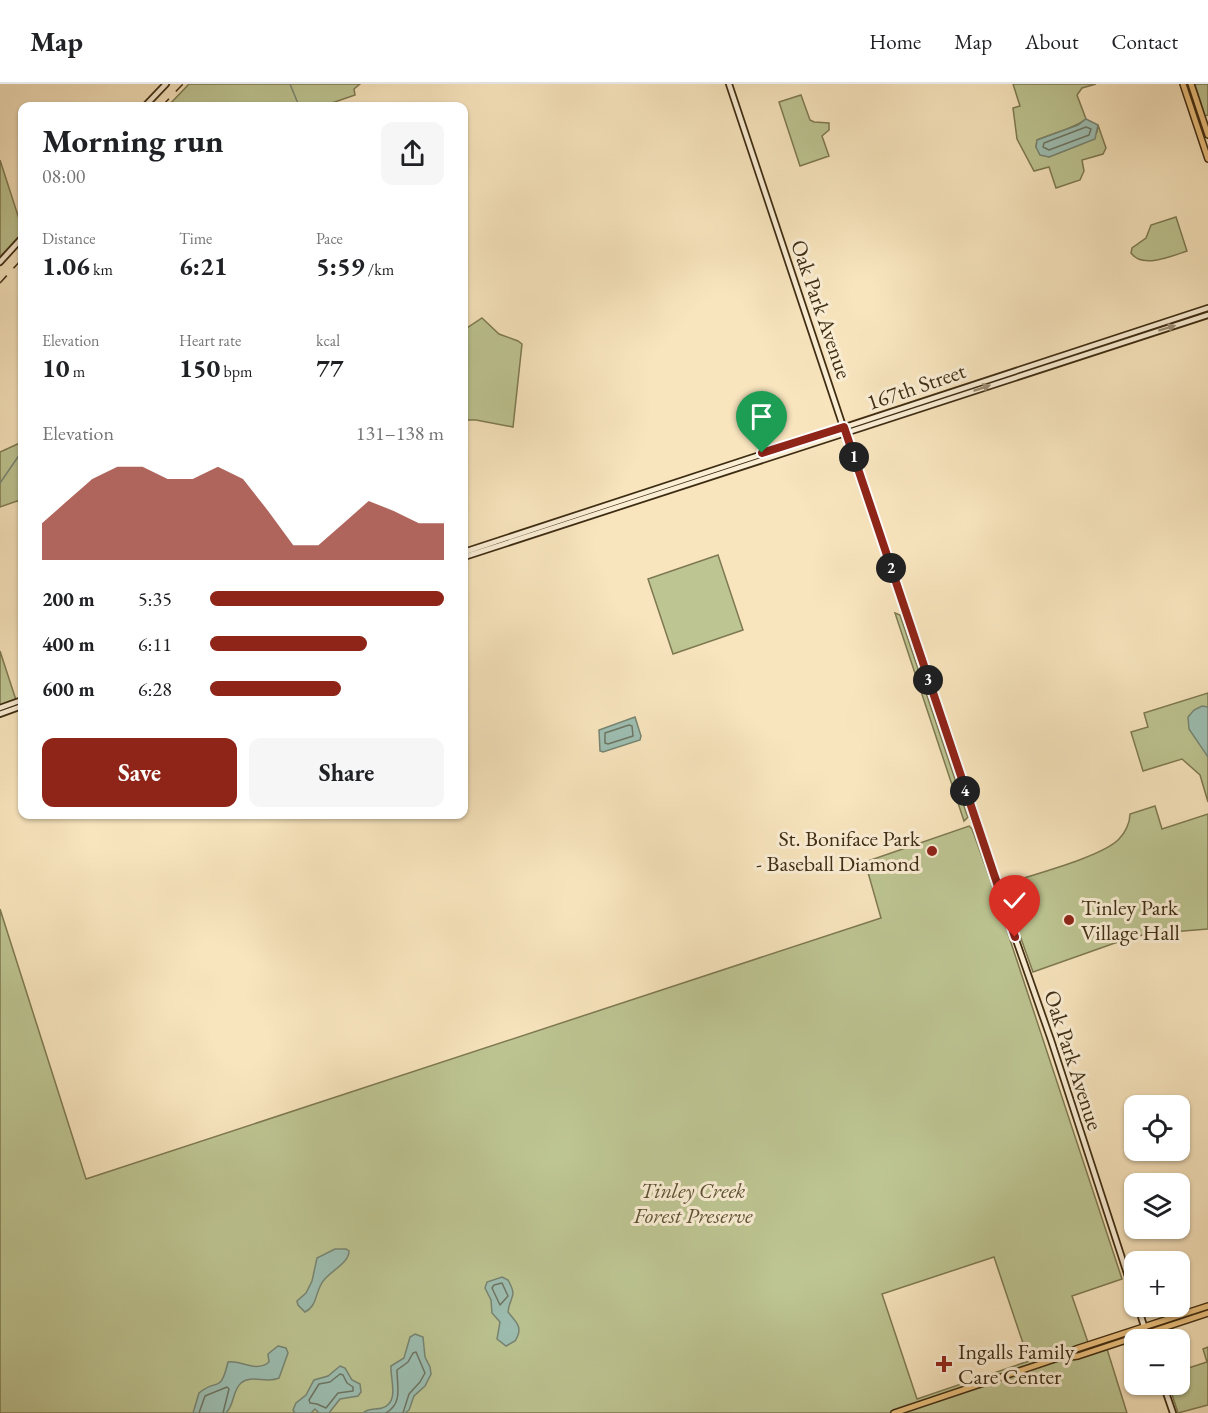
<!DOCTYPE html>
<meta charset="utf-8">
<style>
:root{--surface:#fff;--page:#f6f6f6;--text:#202124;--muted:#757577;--line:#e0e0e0;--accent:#8f2418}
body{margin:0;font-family:"EB Garamond",serif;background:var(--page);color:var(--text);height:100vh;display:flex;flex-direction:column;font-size:22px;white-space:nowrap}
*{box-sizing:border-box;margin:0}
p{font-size:20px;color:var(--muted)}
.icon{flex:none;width:33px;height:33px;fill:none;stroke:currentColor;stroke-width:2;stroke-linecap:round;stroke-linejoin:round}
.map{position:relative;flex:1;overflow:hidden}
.side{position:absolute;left:18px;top:18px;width:450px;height:717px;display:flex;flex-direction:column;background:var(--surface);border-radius:12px;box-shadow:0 2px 4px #0004}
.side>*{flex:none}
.tools{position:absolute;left:1124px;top:1011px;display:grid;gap:12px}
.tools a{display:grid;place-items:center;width:66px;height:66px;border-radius:12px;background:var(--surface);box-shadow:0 2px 4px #0004;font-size:30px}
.pin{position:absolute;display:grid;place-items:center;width:51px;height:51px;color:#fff;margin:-62px -26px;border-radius:50% 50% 50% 0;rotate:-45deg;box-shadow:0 0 6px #0007}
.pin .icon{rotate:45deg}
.km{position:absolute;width:30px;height:30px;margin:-15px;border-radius:50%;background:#222;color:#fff;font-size:16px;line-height:30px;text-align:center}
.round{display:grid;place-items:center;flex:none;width:63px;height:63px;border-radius:12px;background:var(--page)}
.head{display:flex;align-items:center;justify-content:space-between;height:102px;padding:0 24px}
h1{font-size:33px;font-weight:700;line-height:45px}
.stats{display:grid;grid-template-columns:repeat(3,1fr);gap:9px;height:102px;padding:6px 24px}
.stats div{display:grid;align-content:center}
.stats b{font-size:26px;font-weight:700}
.stats small{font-size:16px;font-weight:400}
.stats p{font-size:16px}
.chart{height:168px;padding:12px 24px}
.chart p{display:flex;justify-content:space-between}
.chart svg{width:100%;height:108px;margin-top:6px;fill:var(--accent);opacity:.7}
.cta{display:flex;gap:12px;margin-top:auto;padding:12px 24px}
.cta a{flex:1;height:69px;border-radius:12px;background:var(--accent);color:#fff;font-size:24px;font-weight:700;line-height:69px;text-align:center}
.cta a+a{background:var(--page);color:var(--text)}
ul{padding:0 24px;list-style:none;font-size:20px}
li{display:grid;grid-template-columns:96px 72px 1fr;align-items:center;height:45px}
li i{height:15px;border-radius:8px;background:var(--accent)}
header{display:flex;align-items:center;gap:36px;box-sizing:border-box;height:84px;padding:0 30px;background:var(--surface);border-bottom:2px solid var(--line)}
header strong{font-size:28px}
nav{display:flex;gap:33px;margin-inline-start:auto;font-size:21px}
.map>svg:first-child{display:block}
.green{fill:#bdc592;stroke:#7e7952;stroke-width:1.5;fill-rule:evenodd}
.water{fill:#9dbfb3;stroke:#778573;stroke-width:1.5}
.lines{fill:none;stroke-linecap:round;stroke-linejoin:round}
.shore{stroke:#6e7663;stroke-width:1.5}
.stream{stroke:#778573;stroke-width:1.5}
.secondary-casing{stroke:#3f2d13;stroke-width:8}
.primary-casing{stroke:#3f2d13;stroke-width:8}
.secondary{stroke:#faeed5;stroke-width:4.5}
.primary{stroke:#ecc27f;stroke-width:5}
.rail{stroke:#3f2d13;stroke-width:1.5;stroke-dasharray:10 10;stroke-linecap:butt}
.oneway{fill:#9c8e74}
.route-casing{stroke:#fff;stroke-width:12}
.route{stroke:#8f2418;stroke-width:8}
.poi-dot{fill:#8f2418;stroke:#faeed5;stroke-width:2}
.labels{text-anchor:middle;stroke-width:6;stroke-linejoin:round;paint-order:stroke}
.street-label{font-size:22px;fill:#3f2d13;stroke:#faeed5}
.poi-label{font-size:22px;fill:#3f2d13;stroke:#faeed5;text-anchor:start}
.park-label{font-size:22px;font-style:italic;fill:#5e5333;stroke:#faeed5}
</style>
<header>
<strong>Map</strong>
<nav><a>Home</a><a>Map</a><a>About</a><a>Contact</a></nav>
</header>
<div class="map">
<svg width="1208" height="1329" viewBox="0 0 1208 1329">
<rect width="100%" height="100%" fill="#f8e5be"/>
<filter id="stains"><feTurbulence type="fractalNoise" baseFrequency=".00333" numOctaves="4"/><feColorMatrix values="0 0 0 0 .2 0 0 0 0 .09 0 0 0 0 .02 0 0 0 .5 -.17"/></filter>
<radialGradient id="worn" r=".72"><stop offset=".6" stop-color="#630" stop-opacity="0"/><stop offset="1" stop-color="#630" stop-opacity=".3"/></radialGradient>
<!-- green -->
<path class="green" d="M189,0H360L354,5L355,11L329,20L330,22H168Z
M1013,0H1096L1082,4L1077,11L1086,35C1073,45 1053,49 1037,56L1036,63L1049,73L1084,59L1097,48L1098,41L1106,64L1103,70L1082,76L1084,87L1080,96L1056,104L1049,83L1034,87L1017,55L1013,24L1020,22Z
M1195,0H1208V31L1205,32Z
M801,11L810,36L814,38L829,39V46L822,52L829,72L800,82L779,18Z
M0,76L22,144V149L0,173Z
M1176,133L1187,167C1172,172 1142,185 1131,169L1132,164L1146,154L1151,141Z
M482,234L499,250L518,257L522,260L513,343L476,336H464V246Z
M22,358V418L17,417L0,423V368Z
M718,471L743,546L673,570L648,495Z
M895,529L900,531L967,731L968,733L964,737Z
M0,567L16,616L0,621Z
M1208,609V718L1200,691L1182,675L1143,687L1131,648L1148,643L1144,629Z
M1155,722L1162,745L1208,730V845L1146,850L1115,859L1033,888L1003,804L1005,800C1031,791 1102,773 1119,755C1125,749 1130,739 1130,730Z
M969,742L972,745L991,798L1122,1195L1072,1212L1092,1270L1107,1265L1127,1329H0V825L86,1095L881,834L865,778ZM994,1173L1029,1277L917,1315L882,1210Z
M1208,1263V1321L1178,1329L1169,1301L1179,1300V1287L1207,1278L1203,1265Z"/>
<!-- water -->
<path class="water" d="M1086,35L1098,41L1095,55L1049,73L1040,71L1036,63L1037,56L1078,41Z
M1202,622L1208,623V673L1189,645L1188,633L1194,626Z
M635,633L641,652L640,656L603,668L600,667L599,646Z
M335,1165H346L349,1167C349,1179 332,1186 324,1196C315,1206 318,1222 305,1228L298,1221L297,1217L306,1209L312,1197L317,1174Z
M502,1193L508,1196C518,1214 510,1211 508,1228C516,1238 524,1243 515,1257L506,1262L497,1255L500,1238L492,1229L491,1216L485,1204L487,1198Z
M415,1250L423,1253L425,1273L430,1283L431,1290L425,1302L414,1312L409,1326L405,1329H363C369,1324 375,1326 382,1324C400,1319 390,1295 391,1282L404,1274L410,1253Z
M278,1262L286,1264L288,1269L279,1294C267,1300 251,1290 241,1299C232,1307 235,1320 226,1329H193L199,1309C218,1293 220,1311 228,1278C241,1276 256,1289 269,1278L268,1270Z
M340,1282L345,1284L352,1296L360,1300L361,1308L358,1312L340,1315L329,1329H319L315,1325L311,1329H295L293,1326L296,1319L306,1311L314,1296L328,1292Z"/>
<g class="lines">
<!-- shore -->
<path class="shore" d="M1086,43L1091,45L1089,51L1049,66L1043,63L1044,59Z
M629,641L632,642L633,652L608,660L605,659V649Z
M502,1199L508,1212L500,1221L492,1204L494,1201Z
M340,1290L343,1291L347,1299L353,1303V1307L338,1309L326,1324L317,1320L310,1319L309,1316L319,1300L330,1298Z
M199,1329L205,1312L227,1303L229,1305L223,1329
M386,1329C403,1319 397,1303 397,1286L408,1278L413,1269L416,1268L425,1289L420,1298L409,1310L403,1329"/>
<!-- stream -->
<path class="stream" d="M290,0L299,22
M0,399L22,367"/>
<!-- secondary casing -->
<g class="secondary-casing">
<path id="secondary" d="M729,0L974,736L1051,956L1134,1211
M145,22L166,0
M0,178L22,154
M464,468L1208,224
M464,473L1208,231
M0,624L22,616
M0,630L22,622
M1138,1222L1148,1256
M1163,1300L1173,1329"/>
</g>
<!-- primary casing -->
<g class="primary-casing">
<path id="primary" d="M1183,0L1208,75
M1191,0L1208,51
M1064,1274L1078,1272L1208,1229
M894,1329L1058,1274L1076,1265L1208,1222"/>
</g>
<!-- secondary -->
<use href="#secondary" class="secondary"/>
<!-- primary -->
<use href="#primary" class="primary"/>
<!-- rail -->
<path class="rail" d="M162,22L183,0
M0,199L22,175"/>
</g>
<!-- one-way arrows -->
<defs><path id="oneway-solid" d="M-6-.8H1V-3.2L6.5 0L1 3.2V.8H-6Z" transform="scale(1.5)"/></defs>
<g class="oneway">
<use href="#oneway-solid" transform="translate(1167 244) rotate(-17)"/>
<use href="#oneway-solid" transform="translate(982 304) rotate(-19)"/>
</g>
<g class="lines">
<!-- route casing -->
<g class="route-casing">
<path id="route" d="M762,369L844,343L1015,853"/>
</g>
<!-- route -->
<use href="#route" class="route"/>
</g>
<!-- markers -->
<g class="poi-dot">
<circle cx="932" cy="767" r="6"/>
<circle cx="1069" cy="836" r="6"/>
<path d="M941 1271h6v6h6v6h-6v6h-6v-6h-6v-6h6z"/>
</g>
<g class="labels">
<!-- street labels -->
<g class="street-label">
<text transform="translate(822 225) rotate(71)" y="8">Oak Park Avenue</text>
<text transform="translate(916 302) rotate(-19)" y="8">167th Street</text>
<text transform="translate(1074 976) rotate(72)" y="8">Oak Park Avenue</text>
</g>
<!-- poi labels -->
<g class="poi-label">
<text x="920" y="762" text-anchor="end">St. Boniface Park<tspan x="920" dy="25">- Baseball Diamond</tspan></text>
<text x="1081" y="831">Tinley Park<tspan x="1081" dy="25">Village Hall</tspan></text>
<text x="958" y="1275">Ingalls Family<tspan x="958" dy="25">Care Center</tspan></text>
</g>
<!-- park labels -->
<g class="park-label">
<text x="693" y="1114">Tinley Creek<tspan x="693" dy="25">Forest Preserve</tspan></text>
</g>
</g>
<rect width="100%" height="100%" filter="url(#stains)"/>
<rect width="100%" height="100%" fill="url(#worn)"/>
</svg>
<div class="tools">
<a><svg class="icon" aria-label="locate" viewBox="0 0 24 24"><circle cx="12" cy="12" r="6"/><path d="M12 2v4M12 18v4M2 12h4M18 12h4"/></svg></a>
<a><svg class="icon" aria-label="layers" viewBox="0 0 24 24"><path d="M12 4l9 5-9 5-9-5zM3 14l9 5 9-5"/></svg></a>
<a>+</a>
<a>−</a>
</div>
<div class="pin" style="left:762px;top:369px;background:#1e9e55"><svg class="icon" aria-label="arrive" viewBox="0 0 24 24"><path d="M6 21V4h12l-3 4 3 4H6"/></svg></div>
<div class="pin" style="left:1015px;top:853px;background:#d93025"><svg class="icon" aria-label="check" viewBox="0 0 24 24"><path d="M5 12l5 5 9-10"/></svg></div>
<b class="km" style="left:854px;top:373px">1</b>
<b class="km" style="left:891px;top:484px">2</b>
<b class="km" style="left:928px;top:596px">3</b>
<b class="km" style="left:965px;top:707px">4</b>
<section class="side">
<div class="head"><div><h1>Morning run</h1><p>08:00</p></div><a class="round"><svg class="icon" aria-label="share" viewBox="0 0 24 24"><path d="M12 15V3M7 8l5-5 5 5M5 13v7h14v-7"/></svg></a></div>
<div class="stats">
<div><p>Distance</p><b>1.06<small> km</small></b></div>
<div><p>Time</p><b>6:21</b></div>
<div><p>Pace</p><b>5:59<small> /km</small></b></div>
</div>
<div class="stats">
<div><p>Elevation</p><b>10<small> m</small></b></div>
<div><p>Heart rate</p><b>150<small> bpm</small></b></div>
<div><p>kcal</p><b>77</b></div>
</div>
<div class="chart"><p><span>Elevation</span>131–138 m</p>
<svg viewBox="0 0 160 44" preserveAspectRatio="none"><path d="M0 44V29L10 20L20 11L30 6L40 6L50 11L60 11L70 6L80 11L90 24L100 38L110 38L120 29L130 20L140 24L150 29L160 29V44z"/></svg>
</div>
<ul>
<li><b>200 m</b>5:35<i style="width:100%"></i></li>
<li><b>400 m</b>6:11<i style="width:67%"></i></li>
<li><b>600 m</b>6:28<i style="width:56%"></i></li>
</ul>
<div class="cta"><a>Save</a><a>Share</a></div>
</section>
</div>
